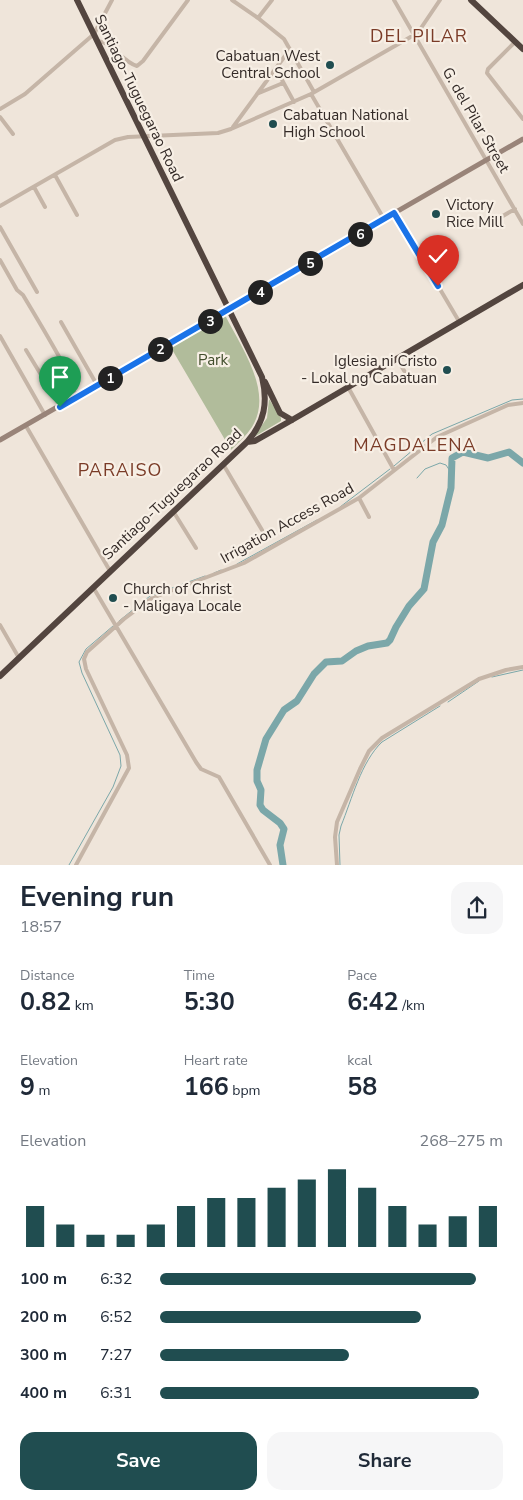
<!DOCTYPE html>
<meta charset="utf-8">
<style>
:root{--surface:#fff;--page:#f6f6f7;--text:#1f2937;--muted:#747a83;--accent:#204d50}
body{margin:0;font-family:"Nunito Sans",sans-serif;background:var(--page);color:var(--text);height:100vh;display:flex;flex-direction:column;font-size:19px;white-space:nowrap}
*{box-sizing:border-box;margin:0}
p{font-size:16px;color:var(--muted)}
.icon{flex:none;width:28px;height:28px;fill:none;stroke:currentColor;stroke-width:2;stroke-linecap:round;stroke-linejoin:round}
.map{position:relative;height:865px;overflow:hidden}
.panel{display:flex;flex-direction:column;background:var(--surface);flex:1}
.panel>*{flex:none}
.pin{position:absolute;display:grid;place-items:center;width:42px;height:42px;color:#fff;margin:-51px -21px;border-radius:50% 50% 50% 0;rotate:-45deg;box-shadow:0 0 5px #0007}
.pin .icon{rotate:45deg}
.km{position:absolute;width:25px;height:25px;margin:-12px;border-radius:50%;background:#222;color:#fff;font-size:14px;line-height:25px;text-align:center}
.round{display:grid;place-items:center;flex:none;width:52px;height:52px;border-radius:15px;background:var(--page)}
.summary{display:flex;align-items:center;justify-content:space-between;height:85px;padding:0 20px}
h1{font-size:28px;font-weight:700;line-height:38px}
.figures{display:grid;grid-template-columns:repeat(3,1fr);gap:8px;height:85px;padding:5px 20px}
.figures div{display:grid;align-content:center}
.figures b{font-size:25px;font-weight:700}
.figures small{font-size:14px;font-weight:400}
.figures p{font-size:14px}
.chart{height:140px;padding:10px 20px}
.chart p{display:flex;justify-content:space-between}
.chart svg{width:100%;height:90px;margin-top:5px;stroke:var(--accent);stroke-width:6}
.button{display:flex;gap:10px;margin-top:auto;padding:10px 20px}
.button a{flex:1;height:58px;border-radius:15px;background:var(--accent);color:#fff;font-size:20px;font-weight:700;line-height:58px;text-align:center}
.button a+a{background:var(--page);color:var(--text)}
ul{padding:0 20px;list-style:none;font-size:16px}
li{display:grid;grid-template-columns:80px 60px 1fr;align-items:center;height:38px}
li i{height:12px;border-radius:6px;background:var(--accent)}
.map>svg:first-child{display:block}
.green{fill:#b1bc9b}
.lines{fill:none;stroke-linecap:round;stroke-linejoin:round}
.stream{stroke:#7ba7a9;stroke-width:1}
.river{stroke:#7ba7a9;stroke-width:7}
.street{stroke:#c5b5a7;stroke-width:4}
.secondary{stroke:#998479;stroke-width:5}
.highway{stroke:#53453f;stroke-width:6}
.route-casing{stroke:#fff;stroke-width:10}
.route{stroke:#1a73e8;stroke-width:6}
.poi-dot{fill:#204d50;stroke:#f7efe5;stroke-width:2}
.labels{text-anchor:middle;stroke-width:4.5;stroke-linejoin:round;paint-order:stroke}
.poi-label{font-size:15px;fill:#332a27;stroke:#f7efe5;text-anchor:start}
.street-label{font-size:15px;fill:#332a27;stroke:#f7efe5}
.park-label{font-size:15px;fill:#424e2d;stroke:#f7efe5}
.quarter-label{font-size:18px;letter-spacing:1px;fill:#7a3b27;stroke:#f7efe5}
</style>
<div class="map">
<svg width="523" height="865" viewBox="0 0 523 865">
<rect width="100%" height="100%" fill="#efe5da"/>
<!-- green -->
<path class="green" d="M225,315C241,347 274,392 252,427C246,436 238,443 231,450L170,346Z
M269,399L281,418V421L254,437L267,418Z"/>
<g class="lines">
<!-- stream -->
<path class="stream" d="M394,466L432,434L512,400L523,399
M417,478L425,469L440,463L446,465L450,471
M340,507L390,469
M237,564L317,520
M214,573L221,570
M119,621L150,596L205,576
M492,677L523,670
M448,702L479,681
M69,865L113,787L121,766L120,755L82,673L79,662L86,649L113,626
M340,865L339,835L341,826C352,799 361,762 382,742L440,706"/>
<!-- river -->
<path class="river" d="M283,865L280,845L284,829L280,823L263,810L260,805L261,790L257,781V770L266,739L284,710L297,701L314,674L326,662L342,661L356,651L368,646L387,643L390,640L396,627L409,606L424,589L433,542L442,525L451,488L452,458L463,452L488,458L509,452L523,463"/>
<!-- street -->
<path class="street" d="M232,0L258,18L284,39L314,92
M394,0L523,224
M258,18L272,0
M98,41C114,43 121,61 137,66L143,61L188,0
M515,42L488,69L487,73L523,119
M276,69L294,102
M259,93L283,83
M311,94L384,219
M0,109L25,94L94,34L112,0
M0,117L13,134
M233,127L290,49
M55,175L77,215
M34,187L45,207
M0,206L115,140L128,137L218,133L231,129L311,94L414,35L419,31L440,0
M395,213L460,323
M494,221L515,209
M0,227L37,292
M0,260L17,290L23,295C39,322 55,348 69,375C73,383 72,390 77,397
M61,322L97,385
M0,336L45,415
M26,350L60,406
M397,359L411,382
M348,387L394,470
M26,426L110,571
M223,464L262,530
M359,498L369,517
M173,511L196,548
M93,587L196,762L201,769L219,777L270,865
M0,625L19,658
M76,865L129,768L127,755L86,669L84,659L87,652L124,619L152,598L244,563L359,498L437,437L508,405L523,403
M337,865L335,837L337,822L360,769L369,751L382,738L479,679L506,670L523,667"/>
<!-- secondary -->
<path class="secondary" d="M0,440L523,139"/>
<!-- highway -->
<path class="highway" d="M471,0L523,49
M265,382L280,413L292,420
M247,442L255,441L292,420L523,285
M0,676L247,442C265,422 268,402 262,377L77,0"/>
</g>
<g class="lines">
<!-- route casing -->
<g class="route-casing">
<path id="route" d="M60,407L394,213L438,286"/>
</g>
<!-- route -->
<use href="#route" class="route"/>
</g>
<!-- markers -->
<g class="poi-dot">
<circle cx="330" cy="65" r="5"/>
<circle cx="273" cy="124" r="5"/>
<circle cx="436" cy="214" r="5"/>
<circle cx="447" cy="370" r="5"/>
<circle cx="113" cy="598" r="5"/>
</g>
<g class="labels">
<!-- poi labels -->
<g class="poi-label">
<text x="320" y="61" text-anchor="end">Cabatuan West<tspan x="320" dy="17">Central School</tspan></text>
<text x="283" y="120">Cabatuan National<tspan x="283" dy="17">High School</tspan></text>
<text x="446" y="210">Victory<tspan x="446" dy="17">Rice Mill</tspan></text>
<text x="437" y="366" text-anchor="end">Iglesia ni Cristo<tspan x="437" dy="17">- Lokal ng Cabatuan</tspan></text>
<text x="123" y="594">Church of Christ<tspan x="123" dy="17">- Maligaya Locale</tspan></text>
</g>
<!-- street labels -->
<g class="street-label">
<text transform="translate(139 98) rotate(64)" y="5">Santiago-Tuguegarao Road</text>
<text transform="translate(476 120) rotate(60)" y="5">G. del Pilar Street</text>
<text transform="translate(172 494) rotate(-43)" y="5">Santiago-Tuguegarao Road</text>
<text transform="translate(287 523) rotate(-29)" y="5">Irrigation Access Road</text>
</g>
<!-- park labels -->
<g class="park-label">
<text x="213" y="365">Park</text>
</g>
<!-- quarter labels -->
<g class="quarter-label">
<text x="419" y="42">DEL PILAR</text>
<text x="415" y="451">MAGDALENA</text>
<text x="120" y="476">PARAISO</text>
</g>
</g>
</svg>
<div class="pin" style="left:60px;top:407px;background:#1e9e55"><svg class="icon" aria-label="arrive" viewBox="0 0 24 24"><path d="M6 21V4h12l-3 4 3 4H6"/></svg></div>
<div class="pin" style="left:438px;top:286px;background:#d93025"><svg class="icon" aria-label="check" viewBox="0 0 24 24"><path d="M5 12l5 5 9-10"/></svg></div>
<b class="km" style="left:110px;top:378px">1</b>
<b class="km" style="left:160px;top:349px">2</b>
<b class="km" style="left:210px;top:321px">3</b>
<b class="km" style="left:260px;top:292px">4</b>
<b class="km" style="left:310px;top:263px">5</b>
<b class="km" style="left:360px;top:234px">6</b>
</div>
<section class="panel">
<div class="summary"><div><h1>Evening run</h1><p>18:57</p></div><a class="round"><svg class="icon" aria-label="share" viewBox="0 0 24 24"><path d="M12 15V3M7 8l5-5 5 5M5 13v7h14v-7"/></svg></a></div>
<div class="figures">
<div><p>Distance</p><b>0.82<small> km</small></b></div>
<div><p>Time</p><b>5:30</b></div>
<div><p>Pace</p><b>6:42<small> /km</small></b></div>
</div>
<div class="figures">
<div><p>Elevation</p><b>9<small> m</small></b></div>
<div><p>Heart rate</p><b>166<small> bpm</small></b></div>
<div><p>kcal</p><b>58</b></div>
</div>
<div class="chart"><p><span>Elevation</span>268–275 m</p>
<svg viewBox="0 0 160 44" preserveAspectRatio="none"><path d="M5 44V24M15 44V33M25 44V38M35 44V38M45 44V33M55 44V24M65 44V20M75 44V20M85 44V15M95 44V11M105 44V6M115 44V15M125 44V24M135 44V33M145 44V29M155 44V24"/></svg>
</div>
<ul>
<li><b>100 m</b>6:32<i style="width:92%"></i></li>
<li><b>200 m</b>6:52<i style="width:76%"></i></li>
<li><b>300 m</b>7:27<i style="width:55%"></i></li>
<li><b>400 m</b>6:31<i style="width:93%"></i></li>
</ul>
<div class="button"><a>Save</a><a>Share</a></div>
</section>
